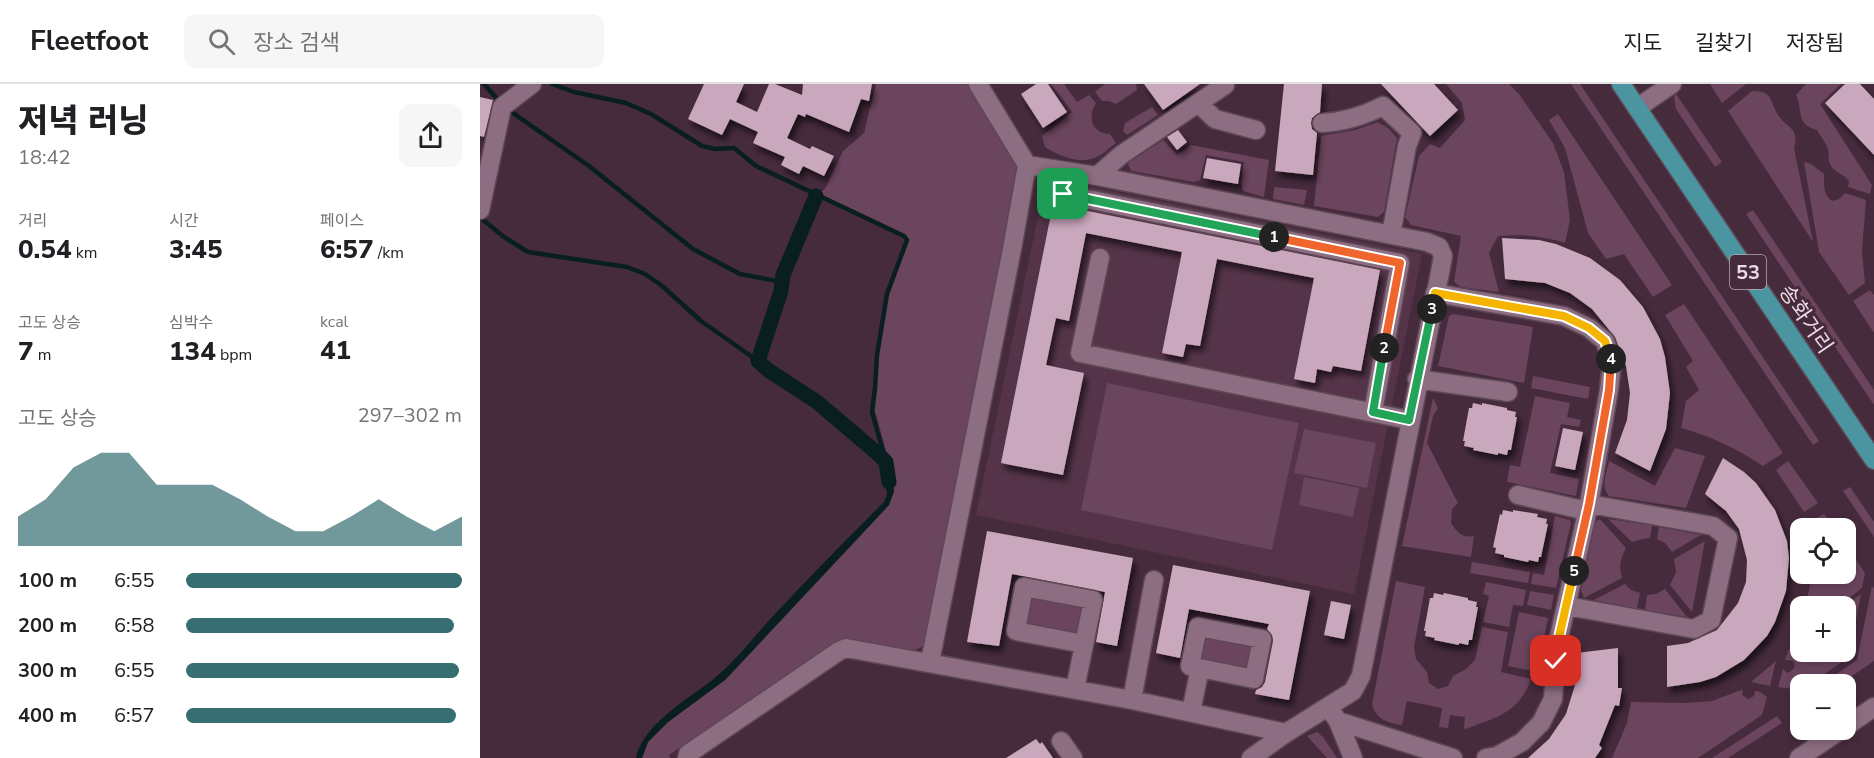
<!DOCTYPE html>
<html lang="ko">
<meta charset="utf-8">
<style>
:root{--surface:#fff;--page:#f6f6f6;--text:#202124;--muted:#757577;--line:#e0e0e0;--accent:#366e72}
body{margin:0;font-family:"Nunito Sans","Noto Sans KR",sans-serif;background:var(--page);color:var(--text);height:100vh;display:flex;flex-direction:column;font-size:22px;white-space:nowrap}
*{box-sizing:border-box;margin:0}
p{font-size:20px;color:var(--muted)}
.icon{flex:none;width:33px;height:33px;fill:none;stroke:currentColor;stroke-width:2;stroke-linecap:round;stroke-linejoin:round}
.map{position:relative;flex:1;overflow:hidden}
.sheet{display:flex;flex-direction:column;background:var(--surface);width:480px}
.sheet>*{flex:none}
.controls{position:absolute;left:1310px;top:434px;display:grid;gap:12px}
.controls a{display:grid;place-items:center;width:66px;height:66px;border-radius:12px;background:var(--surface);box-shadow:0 3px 9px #0003;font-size:30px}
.pin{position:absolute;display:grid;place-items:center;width:51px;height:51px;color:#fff;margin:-26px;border-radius:12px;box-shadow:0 3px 9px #0006}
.km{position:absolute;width:30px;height:30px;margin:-15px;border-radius:50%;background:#222;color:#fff;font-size:16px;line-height:30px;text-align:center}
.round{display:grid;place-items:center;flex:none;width:63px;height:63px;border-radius:12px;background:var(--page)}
.summary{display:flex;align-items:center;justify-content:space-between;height:102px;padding:0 18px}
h1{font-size:33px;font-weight:800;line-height:45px}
.metrics{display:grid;grid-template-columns:repeat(3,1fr);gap:9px;height:102px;padding:6px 18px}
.metrics div{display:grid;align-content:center}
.metrics b{font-size:26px;font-weight:800}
.metrics small{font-size:16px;font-weight:400}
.metrics p{font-size:16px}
.chart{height:168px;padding:12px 18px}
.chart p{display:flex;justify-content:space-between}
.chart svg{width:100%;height:108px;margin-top:6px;fill:var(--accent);opacity:.7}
ul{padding:0 18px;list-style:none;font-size:20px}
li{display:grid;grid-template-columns:96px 72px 1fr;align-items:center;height:45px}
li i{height:15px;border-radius:8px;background:var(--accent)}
header{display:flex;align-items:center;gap:36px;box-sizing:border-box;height:84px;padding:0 30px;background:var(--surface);border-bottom:2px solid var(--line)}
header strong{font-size:28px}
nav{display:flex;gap:33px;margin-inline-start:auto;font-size:21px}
.search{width:420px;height:54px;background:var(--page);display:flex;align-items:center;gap:15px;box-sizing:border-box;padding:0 21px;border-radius:12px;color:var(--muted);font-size:22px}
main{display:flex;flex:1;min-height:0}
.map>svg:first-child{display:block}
.built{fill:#55344a}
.green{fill:#6b445e}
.water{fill:#081e1f}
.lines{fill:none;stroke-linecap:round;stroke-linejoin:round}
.stream{stroke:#081e1f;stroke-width:4.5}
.canal{stroke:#081e1f;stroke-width:15}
.building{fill:#c9a7bd;filter:url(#shadow)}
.minor-casing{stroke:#5d4756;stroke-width:21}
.major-casing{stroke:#5d4756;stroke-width:21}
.minor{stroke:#8c6d81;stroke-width:18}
.major{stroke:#4a95a0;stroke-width:18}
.split-1-casing{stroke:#fff;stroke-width:12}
.split-2-casing{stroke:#fff;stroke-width:12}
.split-3-casing{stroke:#fff;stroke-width:12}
.split-4-casing{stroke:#fff;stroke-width:12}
.split-5-casing{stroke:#fff;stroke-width:12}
.split-6-casing{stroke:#fff;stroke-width:12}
.split-1{stroke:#22a559;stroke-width:8}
.split-2{stroke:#f0652b;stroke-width:8}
.split-3{stroke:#22a559;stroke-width:8}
.split-4{stroke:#f5b400;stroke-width:8}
.split-5{stroke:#f0652b;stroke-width:8}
.split-6{stroke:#f5b400;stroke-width:8}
.labels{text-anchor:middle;stroke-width:6;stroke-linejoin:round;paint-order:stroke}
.shield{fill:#462b3d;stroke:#baa6b3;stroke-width:1.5}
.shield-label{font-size:20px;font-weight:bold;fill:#ecdbe6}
.street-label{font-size:21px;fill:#ecdbe6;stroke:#462b3d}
</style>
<header>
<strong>Fleetfoot</strong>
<div class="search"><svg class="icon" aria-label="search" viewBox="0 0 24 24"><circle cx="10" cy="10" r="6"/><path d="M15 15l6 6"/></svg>장소 검색</div>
<nav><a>지도</a><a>길찾기</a><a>저장됨</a></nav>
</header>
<main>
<section class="sheet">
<div class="summary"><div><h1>저녁 러닝</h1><p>18:42</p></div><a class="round"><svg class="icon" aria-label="share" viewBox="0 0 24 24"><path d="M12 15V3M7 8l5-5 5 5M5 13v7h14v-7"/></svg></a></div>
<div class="metrics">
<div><p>거리</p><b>0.54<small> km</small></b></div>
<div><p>시간</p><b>3:45</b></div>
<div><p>페이스</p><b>6:57<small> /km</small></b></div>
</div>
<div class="metrics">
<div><p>고도 상승</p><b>7<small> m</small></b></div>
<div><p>심박수</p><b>134<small> bpm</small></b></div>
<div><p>kcal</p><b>41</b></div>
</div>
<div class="chart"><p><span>고도 상승</span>297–302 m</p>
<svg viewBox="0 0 160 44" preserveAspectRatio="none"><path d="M0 44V32L10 25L20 12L30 6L40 6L50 19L60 19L70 19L80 25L90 32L100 38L110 38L120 32L130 25L140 32L150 38L160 32V44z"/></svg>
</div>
<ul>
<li><b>100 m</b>6:55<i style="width:100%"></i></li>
<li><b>200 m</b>6:58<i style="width:97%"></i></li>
<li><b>300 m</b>6:55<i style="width:99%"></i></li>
<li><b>400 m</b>6:57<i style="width:98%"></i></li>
</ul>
</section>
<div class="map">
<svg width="1394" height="674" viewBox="0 0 1394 674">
<defs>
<filter id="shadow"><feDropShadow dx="3.5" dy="6" stdDeviation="3" flood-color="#0009"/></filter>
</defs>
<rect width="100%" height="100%" fill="#462b3d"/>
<!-- built -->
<path class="built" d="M566,94L942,170L874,510L496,431Z"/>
<!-- green -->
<path class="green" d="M396,0H487L539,79L448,555L444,562L432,567L361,555L189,671L190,674H162L168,658L188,638L245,596L409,421L414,407L407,370L395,327L398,271L409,210L429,155L425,151L339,111L346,103L363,67L384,49Z
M571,0H584L597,18L609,11L616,19C607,34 612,49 630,50L636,59C629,64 620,73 611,75C598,80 575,70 565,63L562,52L592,28Z
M625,0H656L657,6L636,20L629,17H622L615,8Z
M966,0H1029L1039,10L1073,59L1084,88L1090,136L1085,159C1063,152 1042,150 1018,152L1009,169L1019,208L981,203L974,198L981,152L931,141L925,133L939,72L950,60L960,64L985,36L982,19Z
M1091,0H1100L1339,357L1333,361Z
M1230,0H1266L1242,19Z
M1326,0H1361L1340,20L1392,101L1390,110L1368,103L1369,97C1364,90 1355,89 1351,82C1347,75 1350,69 1347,63C1345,57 1340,52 1337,46C1314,39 1324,28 1316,11Z
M1272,7C1293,6 1290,18 1298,31C1307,45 1320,43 1314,64L1333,158L1248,27Z
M1196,10L1242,78L1235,83L1196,25L1194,13Z
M672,23L678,31L647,51L643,47L645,39Z
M1078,30L1192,201L1173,213L1144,170L1126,175L1108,149L1085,64L1069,36Z
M898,38L909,45L917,54L904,128L898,133L834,122L841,52L875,46Z
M683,56L697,71L711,61L789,76L784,113L763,107L761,99L764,78L726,71L720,96L714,98L651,87L648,79Z
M1324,78L1331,80L1344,90C1344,101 1343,110 1352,117L1359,115L1365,109L1386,116L1382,167L1385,199L1369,211L1339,168Z
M794,103L827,106L824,121L793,115Z
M1273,126L1394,306V321L1266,130Z
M1390,206L1394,211V249L1373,217Z
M1204,220L1303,369L1283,382C1257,365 1231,352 1201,344L1206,317L1219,306L1206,283L1213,277L1185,231Z
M973,230L1053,243L1044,299L958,282L969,232Z
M1053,292L1110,303L1108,315L1051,304Z
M627,299L819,339L792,466L601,426Z
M1055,312L1090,319L1087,333L1101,336L1099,343L1081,340L1070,389L1099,395L1096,412L1027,398L1030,381L1040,383Z
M953,314L958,324L953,332L947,359L978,419L972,425L971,439C977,448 982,454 994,452L991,473L922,462Z
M824,345L896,359L887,404L814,389Z
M1195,364L1225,372L1206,424L1129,412C1120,403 1127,388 1129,377L1175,402Z
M1308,377L1338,419L1324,428L1296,386Z
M824,393L879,404L873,433L819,421Z
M1370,403L1394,438V453L1363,407Z
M1344,430L1354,444H1325L1324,441Z
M1075,432L1090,436L1091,439L1076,504L1051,500L1053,489L1064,491Z
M1120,435L1146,464C1140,475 1139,482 1142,494L1104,514L1101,506L1115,438Z
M1128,435L1172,441L1170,454L1162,455L1152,458Z
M1179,443L1221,451L1192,468L1185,459L1177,455Z
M1225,457L1212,528L1190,501L1196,488L1194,475Z
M1365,460L1385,489L1382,504L1359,522H1326L1332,489H1365Z
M992,478L1050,488L1048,499L990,489Z
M916,497L945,503L934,563L936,575L947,588L949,599L958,605L968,602L973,592L986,585L995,576L1002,543L1028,548L1021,588L1051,595C1039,629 1017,633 986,645L984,644L985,633L970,631L968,644L959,643L962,624L927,617L922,641C908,639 895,635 892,620Z
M1006,498L1046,506L1043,522L1033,521L1029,543L1003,538L1009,512L1003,510Z
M1145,500L1151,506L1160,509L1157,525L1114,516Z
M1392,502L1394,505V577L1360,600H1342L1377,576Z
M1185,505L1207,533L1165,526L1167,511L1176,510Z
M1050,507L1074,511L1071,526L1047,521Z
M1381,510L1369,573L1330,600H1320V606L1298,603L1303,585L1307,589L1310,588L1315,583L1313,577L1305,576L1309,565L1320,556V567H1365V522Z
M552,513L600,522L604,525L598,551L545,540L549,516Z
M1039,528L1068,534L1057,588L1028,582Z
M721,553L772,559L771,588L717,578Z
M1296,577L1290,602L1271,598Z
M1261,606H1263L1262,611L1268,615L1274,612L1275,607L1280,608L1287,613L1282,631L1218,674H1132L1147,639L1151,618L1205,619L1232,617Z
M1297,632L1302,639L1248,674H1232Z
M837,648L843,653L857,674H847L827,652Z"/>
<!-- water -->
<path class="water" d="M409,379L414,407L409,421L245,596L188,638L168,658L162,674H156C162,642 206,616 231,597C255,579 274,552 295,530C330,492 367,455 404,418L407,410L404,381Z"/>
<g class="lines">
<!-- stream -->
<path class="stream" d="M4,0L20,18
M72,0L94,8L146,19L171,30L222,62L235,65L254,64L276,82L424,152L427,156L407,210L397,271L395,304L392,328L406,378
M26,24L109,82L213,165L260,190L302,198
M2,135L24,153L48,168L147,183L165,190L181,201L221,237L278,277"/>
<!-- canal -->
<path class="canal" d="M336,112L303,191L301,207L278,277L288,286L337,318L397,369L406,378L409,398"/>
</g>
<!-- building -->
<path class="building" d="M224,0H264L256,18L277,28L289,0H295L322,11L323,0H392L389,17L381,15L369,48L326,30L325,33L318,30L307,54L330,65L332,62L354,72L344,92L323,82L319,90L301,81L305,73L273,59L278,48L250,35L242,51L208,35Z
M556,0H568L587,28L563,44L541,10Z
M664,0H720L683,26Z
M804,0H842L840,28L832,34L831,39L832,45L837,49L833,91L795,87Z
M901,0H954L978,26L950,52Z
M1365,0H1380L1394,15V71L1345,19Z
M0,13L13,16L4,53L0,52Z
M698,46L707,58L697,66L687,53Z
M727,74L761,80L758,100L723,94Z
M573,120L900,186L881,287L853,282L851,288L837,285L835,299L814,295L834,194L737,175L720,262L706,260L703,273L682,269L702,168L606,149L589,237L576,234L566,281L604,289L583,391L521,379Z
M1022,154L1059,156L1076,160L1110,174L1140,196L1163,223L1180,255L1185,273L1190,309L1186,345L1170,387L1135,369L1147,336L1150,309L1146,282L1135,253L1112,225L1090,209L1065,199L1025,195Z
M993,319L1002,321V319L1027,324V326L1036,328L1035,333H1037L1031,366H1028L1027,371L1018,369V371L993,366L994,364L984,362L985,357H983L989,324H992Z
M1083,344L1103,348L1095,386L1075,382Z
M1243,374L1264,388L1276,399L1295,426L1307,457L1309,474L1306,507L1295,538L1287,552L1264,576L1236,593L1220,598L1187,603V562L1208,559L1237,546L1258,519L1266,498L1267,476L1259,445L1246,427L1225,410Z
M1023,426L1033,428V426L1058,430L1057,433L1067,435L1066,440H1068L1061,473H1059L1058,478L1049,476L1048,478L1024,473V471L1015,469L1016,464L1013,463L1020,430L1022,431Z
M507,447L653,474L637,562L616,558L625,508L532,490L519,562L487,558Z
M693,481L830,507L809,616L775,610L776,606L782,603L785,598L793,557L792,551L787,545L789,540L709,525L700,574L676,569Z
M954,509L963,511L964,509L988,514V516L997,518L996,523H998L992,556H989L988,561L979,559V561L954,556L955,554L945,552L946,547H944L950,514H953Z
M851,517L871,521L864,555L844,551Z
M1138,564V604H1142L1139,622L1135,621L1119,661L1122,664L1115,674H1048L1069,655L1086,630L1095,601L1096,569Z
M556,655L560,660L562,658L573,674H526Z"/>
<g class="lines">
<!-- minor casing -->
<g class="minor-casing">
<path id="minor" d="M718,19L735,35L776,46
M1157,24L1192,0
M842,39C864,38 883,32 903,22L932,49L927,62L911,151
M617,92L641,71L745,1
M583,110L920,179L893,328
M0,126L22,23L52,0
M620,174L600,269L929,336
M955,209L1084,232L1109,244L1125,257L1132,279L1129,306L1109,420L1077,562L1073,615L1061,639L1042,658L1017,672L1006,674
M937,295L1028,308
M1038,411L1107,427
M1087,522L1214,545L1231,536L1248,454L1233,442L1109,420
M450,578L532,165L547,81L498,0
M595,605L613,516L544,503L536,547L604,560
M652,616L674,496
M848,623L858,637L973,674
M711,628L720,584L710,582L718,543L782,555L774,595L720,584
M858,637L873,674
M1365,643L1394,623
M581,657L593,674
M207,674L208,670L359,567L366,564L652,616L806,649L873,607L881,592L961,183L963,172L959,163L947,158L617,92L547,81
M771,674L806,649
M1319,674L1362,645"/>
</g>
<!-- major casing -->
<g class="major-casing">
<path id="major" d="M1141,0L1394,376"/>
</g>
<!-- minor -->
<use href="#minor" class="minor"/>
<!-- major -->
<use href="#major" class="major"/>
</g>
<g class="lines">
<!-- split-1 casing -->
<g class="split-1-casing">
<path id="split-1" d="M583,110L794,153"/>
</g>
<!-- split-2 casing -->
<g class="split-2-casing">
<path id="split-2" d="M794,153L920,179L904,264"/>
</g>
<!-- split-3 casing -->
<g class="split-3-casing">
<path id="split-3" d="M904,264L893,328L929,336L952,225"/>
</g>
<!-- split-4 casing -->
<g class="split-4-casing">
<path id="split-4" d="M952,225L955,209L1084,232L1109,244L1125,257L1131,275"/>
</g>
<!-- split-5 casing -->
<g class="split-5-casing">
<path id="split-5" d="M1094,487L1109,420L1129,306L1131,275"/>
</g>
<!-- split-6 casing -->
<g class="split-6-casing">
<path id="split-6" d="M1076,577L1077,562L1094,487"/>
</g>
<!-- split-1 -->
<use href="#split-1" class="split-1"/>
<!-- split-2 -->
<use href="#split-2" class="split-2"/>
<!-- split-3 -->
<use href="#split-3" class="split-3"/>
<!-- split-4 -->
<use href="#split-4" class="split-4"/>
<!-- split-5 -->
<use href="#split-5" class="split-5"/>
<!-- split-6 -->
<use href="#split-6" class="split-6"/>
</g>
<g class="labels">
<!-- shield labels -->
<rect class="shield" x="1250" y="171" width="36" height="34" rx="4.5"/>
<g class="shield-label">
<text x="1268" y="195">53</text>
</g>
<!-- street labels -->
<g class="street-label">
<text transform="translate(1326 235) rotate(56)" y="7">송화거리</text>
</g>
</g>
</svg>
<div class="controls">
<a><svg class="icon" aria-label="locate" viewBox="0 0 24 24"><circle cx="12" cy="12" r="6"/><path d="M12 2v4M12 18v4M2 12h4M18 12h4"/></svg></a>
<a>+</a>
<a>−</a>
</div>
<div class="pin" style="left:583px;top:110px;background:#1e9e55"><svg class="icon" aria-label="arrive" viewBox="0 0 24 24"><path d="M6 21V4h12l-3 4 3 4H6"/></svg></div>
<div class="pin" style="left:1076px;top:577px;background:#d93025"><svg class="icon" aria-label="check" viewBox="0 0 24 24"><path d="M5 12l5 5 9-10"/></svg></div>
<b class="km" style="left:794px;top:153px">1</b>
<b class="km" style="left:904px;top:264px">2</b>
<b class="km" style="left:952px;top:225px">3</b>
<b class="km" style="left:1131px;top:275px">4</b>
<b class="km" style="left:1094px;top:487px">5</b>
</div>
</main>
